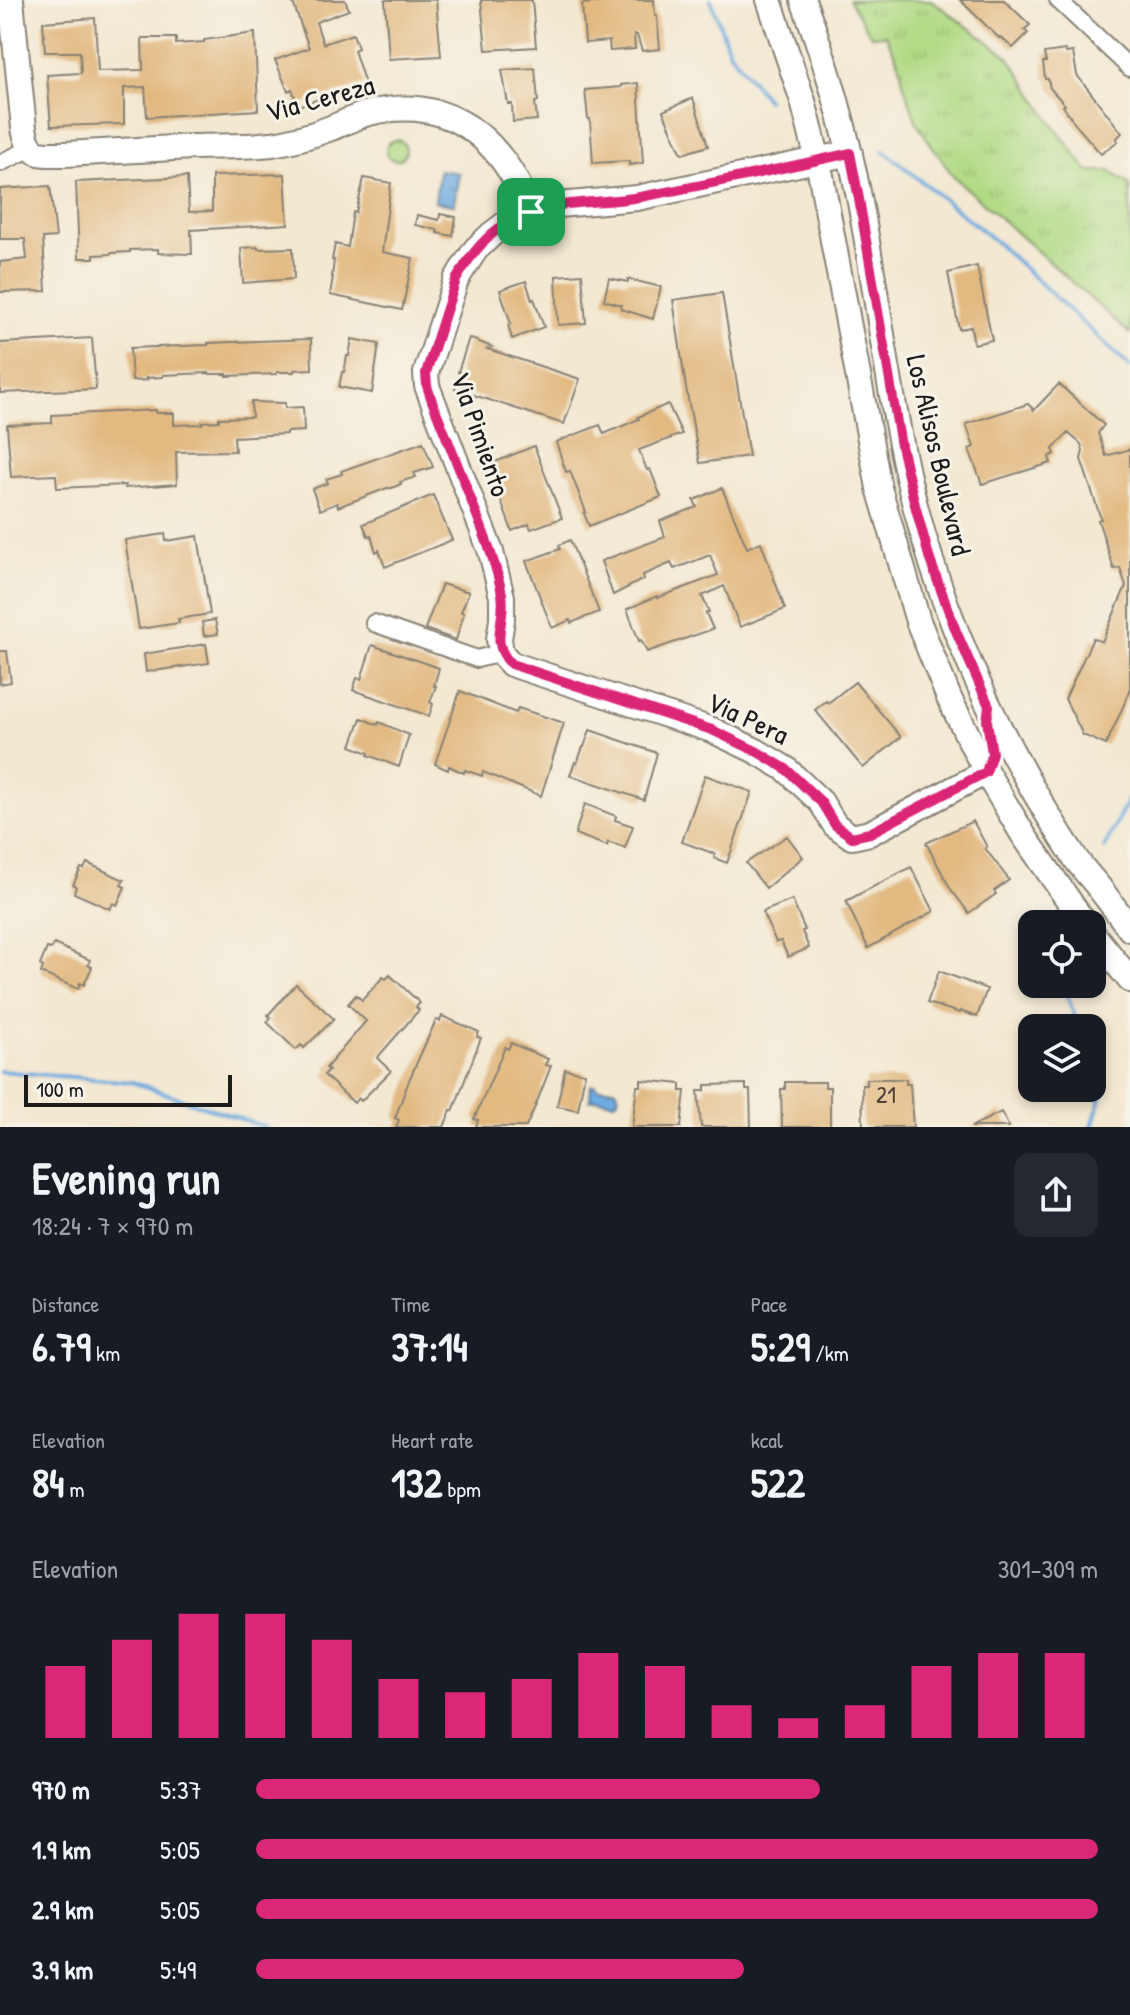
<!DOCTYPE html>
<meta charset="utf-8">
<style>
:root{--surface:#171b24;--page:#242831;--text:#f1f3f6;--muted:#9ea1a6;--accent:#db2777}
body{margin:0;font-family:"Patrick Hand",sans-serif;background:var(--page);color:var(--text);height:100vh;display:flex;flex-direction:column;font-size:30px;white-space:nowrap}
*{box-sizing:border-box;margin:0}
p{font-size:26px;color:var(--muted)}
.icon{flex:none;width:44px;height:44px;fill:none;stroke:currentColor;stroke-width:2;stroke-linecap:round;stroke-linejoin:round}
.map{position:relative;height:1127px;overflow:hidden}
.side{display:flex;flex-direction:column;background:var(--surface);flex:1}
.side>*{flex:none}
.tools{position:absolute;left:1018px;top:910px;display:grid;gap:16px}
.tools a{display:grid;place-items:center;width:88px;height:88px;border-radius:16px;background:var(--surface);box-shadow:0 4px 12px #0003;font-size:40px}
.scale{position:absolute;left:24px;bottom:20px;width:208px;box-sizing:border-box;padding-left:8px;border:4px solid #1c1c1c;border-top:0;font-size:22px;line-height:28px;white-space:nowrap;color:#1c1c1c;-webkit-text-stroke:6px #f7f3e8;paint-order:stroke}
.pin{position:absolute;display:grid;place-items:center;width:68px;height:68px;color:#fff;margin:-34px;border-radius:16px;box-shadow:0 4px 12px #0006}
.round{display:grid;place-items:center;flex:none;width:84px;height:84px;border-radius:16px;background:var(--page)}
.head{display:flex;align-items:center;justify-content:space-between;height:136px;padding:0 32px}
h1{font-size:44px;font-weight:800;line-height:60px}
.stats{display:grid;grid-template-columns:repeat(3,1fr);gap:12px;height:136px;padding:8px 32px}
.stats div{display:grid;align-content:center}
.stats b{font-size:40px;font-weight:800}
.stats small{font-size:22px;font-weight:400}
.stats p{font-size:22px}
.chart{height:224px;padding:16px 32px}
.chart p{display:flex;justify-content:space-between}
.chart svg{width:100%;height:144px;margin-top:8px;stroke:var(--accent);stroke-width:6}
ul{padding:0 32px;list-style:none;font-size:26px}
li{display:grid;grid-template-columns:128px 96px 1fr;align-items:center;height:60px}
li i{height:20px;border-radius:10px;background:var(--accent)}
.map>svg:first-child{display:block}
.grass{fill:url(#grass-tufts);stroke:#667b50;stroke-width:2}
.water{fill:url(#water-ripples);stroke:#45647e;stroke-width:2}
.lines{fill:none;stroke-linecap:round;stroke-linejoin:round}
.stream{stroke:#6eabe0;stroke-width:4}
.building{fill:#e2b981}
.street-casing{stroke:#888276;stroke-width:20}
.secondary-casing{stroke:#888276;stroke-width:28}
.street{stroke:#fff;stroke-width:16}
.secondary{stroke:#fff;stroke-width:24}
.route-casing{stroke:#fff;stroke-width:16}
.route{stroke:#db2777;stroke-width:10}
.labels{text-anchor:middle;stroke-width:6;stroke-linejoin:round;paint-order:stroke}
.number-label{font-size:24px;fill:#4e4335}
.street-label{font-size:28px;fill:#1c1c1c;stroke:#f7f3e8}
</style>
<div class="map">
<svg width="1130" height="1127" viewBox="0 0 1130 1127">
<defs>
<pattern id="grass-tufts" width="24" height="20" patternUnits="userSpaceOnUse" patternTransform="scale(2)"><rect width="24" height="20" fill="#b0da84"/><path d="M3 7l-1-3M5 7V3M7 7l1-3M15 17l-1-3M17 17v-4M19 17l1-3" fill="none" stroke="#97ba71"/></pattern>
<pattern id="water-ripples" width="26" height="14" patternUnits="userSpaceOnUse" patternTransform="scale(2)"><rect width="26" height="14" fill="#6eabe0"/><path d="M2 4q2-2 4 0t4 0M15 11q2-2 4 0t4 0" fill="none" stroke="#5a8ab5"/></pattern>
</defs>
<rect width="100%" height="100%" fill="#f7f3e8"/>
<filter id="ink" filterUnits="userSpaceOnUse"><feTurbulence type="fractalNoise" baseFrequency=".0125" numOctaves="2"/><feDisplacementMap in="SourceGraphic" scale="16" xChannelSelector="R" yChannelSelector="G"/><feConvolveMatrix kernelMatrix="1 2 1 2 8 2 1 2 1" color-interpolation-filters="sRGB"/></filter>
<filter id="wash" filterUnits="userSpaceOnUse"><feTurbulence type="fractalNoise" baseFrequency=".006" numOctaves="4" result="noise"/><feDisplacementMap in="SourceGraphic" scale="32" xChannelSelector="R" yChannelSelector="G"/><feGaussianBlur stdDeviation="1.8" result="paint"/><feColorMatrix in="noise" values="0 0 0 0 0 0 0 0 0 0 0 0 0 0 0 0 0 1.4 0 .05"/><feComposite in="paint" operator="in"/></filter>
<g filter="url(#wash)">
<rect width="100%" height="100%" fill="#f3e8d1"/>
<!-- grass -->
<path class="grass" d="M849,0H931L1009,57L1052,123L1088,171H1110L1130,185V334L953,176L917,124L903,82L900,66L886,35L871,36Z
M386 150a10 10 0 1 1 20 0a10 10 0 1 1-20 0Z"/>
<!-- water -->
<path class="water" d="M439,170L459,173L454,205L435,202Z
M591,1085H595L597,1088H615C619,1092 620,1098 615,1102L596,1099L590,1100Z"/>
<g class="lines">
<!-- stream -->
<path class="stream" d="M711,0L729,51L767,100
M883,150L995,241L1130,367
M1104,848L1130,796
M1063,984L1079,1028
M1092,1061L1103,1091L1092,1127
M0,1071L132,1082L265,1127"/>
</g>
<g id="blocks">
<!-- building -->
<path class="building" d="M292,0H345L349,10L316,22L323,44L353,34L358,48L354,50L365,84L298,106L292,89L288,91L275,60L309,48Z
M385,0H436L441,56L389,59Z
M481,0H532L536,47L486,50Z
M626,0H654L655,16H657L660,49L642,51L637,35H634L635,49L610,51L609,41L585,43L582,4Z
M960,0H1004L1030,25L1024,30L1028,33L1013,48L1000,37L999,38Z
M95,18L98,71L143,70L142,38H176V44L204,42V40L255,33L258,110L147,117L145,87L124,88V124L51,126L47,75L81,73L80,52H45L43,22Z
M1065,50L1066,53L1073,52L1077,75L1122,133L1116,139L1118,141L1101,154L1075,124L1063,106L1065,105L1050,88L1048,79H1045L1043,62H1046L1044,53Z
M535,68L538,101L535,102L537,120L513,122L512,104H508L502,70Z
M638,83L643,163L629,165V161L593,163L590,119H588L585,90L621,87V85Z
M693,98L708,146L682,154L663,111Z
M285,174L288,224L191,230L192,254L158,253V249L130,250V252L111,253V254L94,255V258H79L76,182L187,177L189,212L212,211V176Z
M364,178L391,183L382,252L413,258L402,310L330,295L333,277H332L334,260H332L335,244L348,247L353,212L356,213Z
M50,186L56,237L43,238L46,291L0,292V262L27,259L25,239H0V189Z
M440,214L456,217L453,236L437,233L438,230L415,225L417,215L439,220Z
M258,247V249L293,248L294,279L243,283L241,248Z
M977,266L992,340L974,344L971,327L959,329L948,273Z
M582,274L586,323L558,325L556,276Z
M609,278L628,282V279L661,287L653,319L621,309V305L604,300Z
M526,281L532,300L534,299L544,327L512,339L508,325L511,324L500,290Z
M722,293L749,456L700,463L686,388L673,300Z
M92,338L96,389L0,393V343Z
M469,338L492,347L487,349L580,379L564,424L455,389L460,372H458Z
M311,339L312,369L294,370V372H277V374L227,376V374H210L209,373L163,375V377L146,378L147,380L132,381L130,348L208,345V343Z
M352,339L379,344L372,393L339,387L342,372H344L347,356H349Z
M1059,384L1104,425L1098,433L1106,456L1130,449V691L1106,745L1083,735L1065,699L1093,638L1102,642L1126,586L1120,568L1114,569L1098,520L1101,519L1081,459L1083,451L1081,444L1068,433L1053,449L1055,454L1049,457L1051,463L982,484L969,449L974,447L966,424L1028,404L1034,410Z
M251,402L285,403V408L303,407L304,431L286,432V434L234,437L235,451L176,452L177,484L125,488V485L57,488L56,475L11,477L7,425L52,423V415L156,410V413H174V425L202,424V422L219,421V418L252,417Z
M668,404L682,434L639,450L647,470L650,469L661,497L589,526L584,513L586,512L570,471L566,472L556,442L600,425L604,434L639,419L638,417Z
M423,442L433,467L414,473L416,477L400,482L401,484L392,488H387L338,507L337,503L320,510L312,489L328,483L326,479L342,474L341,471Z
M534,446L562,518L531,529L529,524L512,531L488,465Z
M722,488L747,548L761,542L785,609L740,627L724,586L702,596L709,612L706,613L713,629L647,652L641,640L639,641L627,609L657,596V598L718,575L710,555L674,569L671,563L643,575L644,579L613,595L601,561L665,537L660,521L697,507L694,500Z
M433,495L452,540L385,567L379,550L376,552L371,535L368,536L363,524Z
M165,534L166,541L198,536L210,614L178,619L179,623L139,629L125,540Z
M570,540L599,612L571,623L570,620L552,628L526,561L560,549L559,545Z
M442,584L469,592L461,612L464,613L456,640L425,629Z
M215,620L218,634L204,636L202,622Z
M206,644L209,663L146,672L144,654Z
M372,645L439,668L434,686H436L430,702L433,704L429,716L353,690L357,678L361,679Z
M0,651H7L11,682L0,684Z
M855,682L901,737L863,768L815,710L826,701L828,703Z
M460,691L516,713L518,708L564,723L541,796L483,772L482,776L465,770L464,773L449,766L448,770L435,764Z
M361,718L378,725L379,722L409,735L399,767L368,755L369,753L351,746Z
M590,730L657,753L644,800L570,775L575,762L577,763L583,747H584Z
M705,775L752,792L727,863L714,858L715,854L682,842Z
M585,804L616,816L615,820L633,826L625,848L608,842L607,846L575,834Z
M973,821L987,847L985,848L1009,880L994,891L996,894L969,913L950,888L926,843Z
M787,836L803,857L766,888L746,863Z
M87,863L124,880L121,885L125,887L117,905L113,903L110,909L74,893L76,887L73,885L81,868L84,869Z
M911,867L934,911L868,948L846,901Z
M792,900L805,930L802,931L809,948L788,957L781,941L776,942L762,912Z
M54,944L90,960L88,965L92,967L84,985L80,983L78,989L41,973L43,967L40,965L47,948L51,949Z
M939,971L987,989L977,1017L960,1011V1013L927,1003Z
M390,975L420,1003L416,1007L419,1010L377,1058L391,1071L361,1101L358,1098L354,1103L324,1075L329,1070L326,1068L366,1021L348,1004L356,995L362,1000L383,977L386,979Z
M296,984L334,1019L304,1048L301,1045L296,1050L267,1022L271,1018L268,1015Z
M442,1016L479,1032L477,1037L481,1038L453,1111L451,1110L444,1127H396L399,1120L395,1118L410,1078L436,1020L440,1021Z
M511,1043L548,1059L545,1065L551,1066L534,1109L526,1127H476L478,1120L474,1119L487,1089L505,1047L508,1049Z
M565,1069L585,1073L578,1110L557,1106Z
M866,1079H906V1084H910L913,1127H863L862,1085H866Z
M641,1080L681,1084V1091H685L681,1127H632L637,1086H641Z
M785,1082H825V1087H830V1127H782L781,1089H785Z
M746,1084V1090H750L751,1127H701L698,1091H705V1085Z
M1001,1112L1009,1127H971Z"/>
</g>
</g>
<g filter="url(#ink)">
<use href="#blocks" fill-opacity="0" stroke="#888276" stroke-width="2"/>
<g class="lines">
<!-- street casing -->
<g class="street-casing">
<path id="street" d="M1058,0L1130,68
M0,163L30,149
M374,623L477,659L501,653"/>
</g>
<!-- secondary casing -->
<g class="secondary-casing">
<path id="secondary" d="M11,0L24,128C29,157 39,154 64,154C107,152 150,149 192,147C219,146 246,147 272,144C292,141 313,135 331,128C343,123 354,118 365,114C449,92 501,138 531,212
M769,0L803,101L818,160L879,488L918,621L949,698L986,772L1024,836L1085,924
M803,0C827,64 846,130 859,197C877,290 887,385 908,477C940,615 1000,745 1078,862C1084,870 1091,878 1097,885C1108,899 1119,914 1130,929
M850,153L637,198L547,206L509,221L492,234L476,249L462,270L456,280L426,373L427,386L491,552L502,597V620L499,639L501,653L511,664L712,730L756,751L786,769L821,802L835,825L852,837L870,833L986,772
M1092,933L1130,980"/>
</g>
<!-- street -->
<use href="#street" class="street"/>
<!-- secondary -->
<use href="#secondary" class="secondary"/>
</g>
</g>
<g class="lines" filter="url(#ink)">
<!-- route casing -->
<g class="route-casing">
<path id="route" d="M850,153L859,199L901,446L915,505L930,560L956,631L989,706L987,721L992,753L986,772L870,833L852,837L835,825L821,802L786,769L756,751L712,730L511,664C488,640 507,623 502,594C496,563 484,534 473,505C460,470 446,436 432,401L427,386L426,373L456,280C469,257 485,235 509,222C549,198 596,205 640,197C710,184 780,169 850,153Z"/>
</g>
<!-- route -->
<use href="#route" class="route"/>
</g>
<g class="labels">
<!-- number labels -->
<g class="number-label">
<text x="886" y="1103">21</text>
</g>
<!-- street labels -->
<g class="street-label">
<text transform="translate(320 98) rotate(-15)" y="10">Via Cereza</text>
<text transform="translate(481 434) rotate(71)" y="10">Via Pimiento</text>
<text transform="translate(939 455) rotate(77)" y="10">Los Alisos Boulevard</text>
<text transform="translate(748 718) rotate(25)" y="10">Via Pera</text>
</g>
</g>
</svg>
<div class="tools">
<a><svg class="icon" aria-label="locate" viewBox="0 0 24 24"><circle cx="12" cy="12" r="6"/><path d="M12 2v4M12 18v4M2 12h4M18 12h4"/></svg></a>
<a><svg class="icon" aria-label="layers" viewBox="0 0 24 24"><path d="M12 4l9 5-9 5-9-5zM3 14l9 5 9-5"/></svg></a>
</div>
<div class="scale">100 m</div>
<div class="pin" style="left:531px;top:212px;background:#1e9e55"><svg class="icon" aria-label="arrive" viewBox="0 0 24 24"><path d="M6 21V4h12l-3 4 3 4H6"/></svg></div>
</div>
<section class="side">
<div class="head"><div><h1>Evening run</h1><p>18:24 · 7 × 970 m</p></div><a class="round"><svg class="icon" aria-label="share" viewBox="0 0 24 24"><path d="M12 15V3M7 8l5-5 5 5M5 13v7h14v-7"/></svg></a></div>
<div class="stats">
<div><p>Distance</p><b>6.79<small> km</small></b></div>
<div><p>Time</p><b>37:14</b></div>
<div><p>Pace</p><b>5:29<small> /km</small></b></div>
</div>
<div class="stats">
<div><p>Elevation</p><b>84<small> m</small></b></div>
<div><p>Heart rate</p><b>132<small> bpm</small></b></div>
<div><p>kcal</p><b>522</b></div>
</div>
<div class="chart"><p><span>Elevation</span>301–309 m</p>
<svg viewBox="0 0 160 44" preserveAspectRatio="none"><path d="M5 44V22M15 44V14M25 44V6M35 44V6M45 44V14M55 44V26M65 44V30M75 44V26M85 44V18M95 44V22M105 44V34M115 44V38M125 44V34M135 44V22M145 44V18M155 44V18"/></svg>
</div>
<ul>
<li><b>970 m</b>5:37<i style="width:67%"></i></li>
<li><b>1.9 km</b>5:05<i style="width:100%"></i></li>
<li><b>2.9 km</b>5:05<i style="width:100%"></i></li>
<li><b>3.9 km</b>5:49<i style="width:58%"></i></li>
</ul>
</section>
